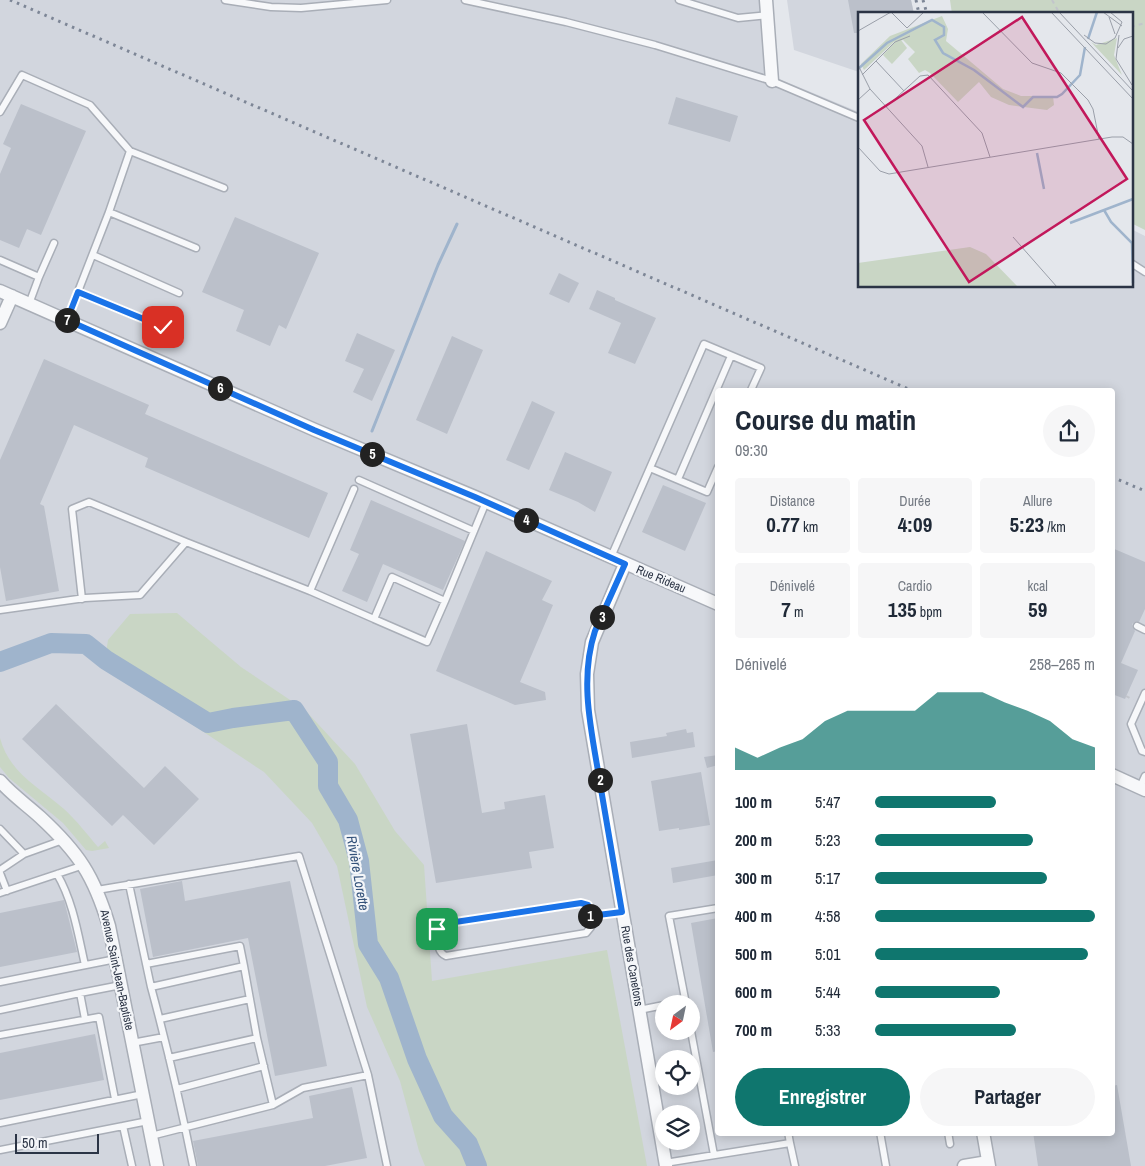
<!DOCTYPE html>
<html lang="fr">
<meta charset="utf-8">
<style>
:root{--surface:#fff;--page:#f6f6f7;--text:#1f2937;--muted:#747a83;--accent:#0f766e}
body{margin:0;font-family:"Archivo Narrow",sans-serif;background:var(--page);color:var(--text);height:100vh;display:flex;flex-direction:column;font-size:19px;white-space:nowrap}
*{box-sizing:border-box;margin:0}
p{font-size:16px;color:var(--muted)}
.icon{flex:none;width:28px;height:28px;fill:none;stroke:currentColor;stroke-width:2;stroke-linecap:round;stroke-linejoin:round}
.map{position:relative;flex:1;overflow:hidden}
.panel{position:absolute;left:715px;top:388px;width:400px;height:748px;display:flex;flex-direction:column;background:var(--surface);border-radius:5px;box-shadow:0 2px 12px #0003}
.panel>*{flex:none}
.needle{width:32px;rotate:213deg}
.controls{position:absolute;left:655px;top:995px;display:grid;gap:10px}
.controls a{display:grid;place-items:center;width:45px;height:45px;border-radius:50%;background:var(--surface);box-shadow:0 2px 12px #0003;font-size:25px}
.scale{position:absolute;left:15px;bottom:12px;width:84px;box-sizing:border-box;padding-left:5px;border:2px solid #2b3445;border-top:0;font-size:14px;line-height:18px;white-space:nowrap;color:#2b3445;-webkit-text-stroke:4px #f4f6f9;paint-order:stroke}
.pin{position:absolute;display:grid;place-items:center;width:42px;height:42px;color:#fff;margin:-21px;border-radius:10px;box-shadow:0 2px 8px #0006}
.km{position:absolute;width:25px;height:25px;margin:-12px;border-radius:50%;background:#222;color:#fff;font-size:14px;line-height:25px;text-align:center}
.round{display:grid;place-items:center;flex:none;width:52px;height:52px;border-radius:26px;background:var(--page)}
.headline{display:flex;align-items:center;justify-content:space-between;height:85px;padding:0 20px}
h1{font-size:28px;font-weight:700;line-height:38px}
.metrics{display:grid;grid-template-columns:repeat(3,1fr);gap:8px;height:85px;padding:5px 20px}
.metrics div{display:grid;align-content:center;border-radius:5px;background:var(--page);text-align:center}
.metrics b{font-size:21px;font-weight:700}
.metrics small{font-size:14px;font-weight:400}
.metrics p{font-size:14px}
.chart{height:140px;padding:10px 20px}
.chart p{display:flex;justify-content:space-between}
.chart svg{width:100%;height:90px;margin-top:5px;fill:var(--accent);opacity:.7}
.action{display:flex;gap:10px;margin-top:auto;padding:10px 20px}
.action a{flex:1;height:58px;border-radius:30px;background:var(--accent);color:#fff;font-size:20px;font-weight:700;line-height:58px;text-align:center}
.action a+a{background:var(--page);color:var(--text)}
ul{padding:0 20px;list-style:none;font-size:16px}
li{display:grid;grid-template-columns:80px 60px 1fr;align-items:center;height:38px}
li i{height:12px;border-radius:6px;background:var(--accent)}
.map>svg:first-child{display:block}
.built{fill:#d2d6de;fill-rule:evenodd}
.green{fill:#c9d6c5}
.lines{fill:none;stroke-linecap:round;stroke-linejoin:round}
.stream{stroke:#9fb4cc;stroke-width:3}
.river{stroke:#9fb4cc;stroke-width:20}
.building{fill:#bbc0ca}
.service-casing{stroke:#a9aeb7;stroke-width:9}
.minor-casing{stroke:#a9aeb7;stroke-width:15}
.path{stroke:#c2c5cb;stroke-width:2;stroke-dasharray:4 4;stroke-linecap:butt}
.service{stroke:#f7f8fa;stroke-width:6}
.minor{stroke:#f7f8fa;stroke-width:12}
.rail{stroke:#7d8696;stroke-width:3;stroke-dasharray:2.5 5;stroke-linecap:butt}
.route-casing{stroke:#fff;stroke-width:10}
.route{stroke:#1a73e8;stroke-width:6}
.labels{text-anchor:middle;stroke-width:4.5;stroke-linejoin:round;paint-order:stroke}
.street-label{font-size:12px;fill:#2b3445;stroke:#f4f6f9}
.water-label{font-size:14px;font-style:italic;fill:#34527a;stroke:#f4f6f9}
.inset-river{fill:none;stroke:#9fb4cc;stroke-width:2.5}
.inset-road{fill:none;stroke:#9a9fa9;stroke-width:1}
.view{fill:#c2185b;fill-opacity:0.15;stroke:#c2185b;stroke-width:2.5}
.inset-edge{fill:none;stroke:#2b3445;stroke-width:2.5}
</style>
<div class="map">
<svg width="1145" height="1166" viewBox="0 0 1145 1166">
<rect width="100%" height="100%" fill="#e4e7ec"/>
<!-- built -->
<path class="built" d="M0,0H766L777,78L859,112V286H1131V229L1145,236V1166H0ZM718,390H1112V1132H718ZM664,1004H691V1031H664ZM664,1059H691V1086H664ZM664,1114H691V1141H664Z
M787,0H911L914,14H859V72L794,50Z"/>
<!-- green -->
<path class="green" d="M950,0H1145V230L1131,223V14H952Z
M177,613L241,667L305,710L355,764L395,831L424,865L432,981L607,950L647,1166H425L419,1151L400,1081L367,1007L337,866L312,823L264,772L104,666L108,640L130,614Z
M0,738C10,774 38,786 64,809C77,821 87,834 98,847L105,841L109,848L92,851L86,850L63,823L9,778L0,767Z"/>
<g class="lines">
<!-- stream -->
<path class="stream" d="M372,431L438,265L457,224"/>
<!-- river -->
<path class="river" d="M0,662L51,643L86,644L106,660L208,723L233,718L294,710L328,762V786L348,820L359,861L368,944L389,978L417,1059L443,1116L468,1144L477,1166"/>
</g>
<!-- building -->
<path class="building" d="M848,0H911L914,14H859V33H854Z
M676,97L738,116L730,142L668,124Z
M21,104L86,131L41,235L27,229L19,248L0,240V174L11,148L3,144Z
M235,217L319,253L286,329L279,325L270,346L236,331L244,310L202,292Z
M559,273L579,283L569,303L549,294Z
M597,290L615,298V300L656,318L635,364L608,353L621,323L589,309Z
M357,333L395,350L372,401L353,392L364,369L345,361Z
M452,336L483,350L447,434L416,420Z
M44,359L149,405L145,414L328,493L309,538L145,467L148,458L74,425L40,504L44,506L59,591L6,601L0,567V460Z
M532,401L555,412L529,470L506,460Z
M565,452L612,472L595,512L578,502L549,490Z
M663,485L706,503L685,551L642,532Z
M371,500L465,541L443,590L383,564L367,602L342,591L359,554L350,550Z
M1112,548L1145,562V609L1139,622H1135L1132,624L1133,628L1135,631L1121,663L1138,670L1125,699L1112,694Z
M486,551L552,581L542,600L553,605L520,682L545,692L546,700L515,705L436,671Z
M56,704L144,788L165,766L199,799L154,845L123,815L112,826L22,739Z
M467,724L482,813L505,809L504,802L545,795L554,848L529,852L532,868L436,883L410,734Z
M686,729L687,733L693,732L695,747L632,758L630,742L667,736L666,733Z
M718,755V765L707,768L704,757Z
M701,772L710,825L679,830V828L659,831L651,781Z
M718,860V875L673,883L671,868Z
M182,881L185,901L290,881L327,1066L275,1076L248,938L153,957L140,889Z
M64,900L77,952L0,967V913Z
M718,918V1051L713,1052L691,923Z
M95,1034L104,1080L0,1100V1053Z
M1117,1085L1131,1166H1038L1033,1132H1112V1086Z
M352,1087L367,1158L325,1166H198L193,1141L313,1118L309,1096Z"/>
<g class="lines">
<!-- service casing -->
<g class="service-casing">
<path id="service" d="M225,0L271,7L301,8L387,0
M465,0L566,22L655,45L772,81L859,118
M679,0L738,18L768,15
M0,112L22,75L90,105L130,151L109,212L67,320
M130,151L224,188
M109,212L196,248
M93,255L179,293
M0,260L39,277L29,304
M1131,263L1145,272
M39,277L54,243
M78,292L163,327
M650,468L707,492L718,467
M678,479L731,356
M359,480L474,531
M611,557L704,344L761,368L751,390
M310,591L354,489
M82,599L72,509L89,502L186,542
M445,601L427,642L374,619L392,577L445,601L486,502
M0,610L85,598L140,595L186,542L310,591L374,619
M1137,626L1145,630
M1145,693L1131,724L1142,751L1145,752
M1140,787L1145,776
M0,829L24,854L63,840
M0,870L24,854
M0,873L7,891
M57,874C73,901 78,934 85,965
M129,884L151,987
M97,890L299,856L368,1075
M0,893L84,865
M590,916L588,905L581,903L442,924L437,929C438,939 436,952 446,956L586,933L591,927L590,916L622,912
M146,964L240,946L244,966
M0,982L116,959
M668,1004L685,1000
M686,1004L669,916L718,908
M0,1010L80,993
M639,1010L664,1005
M85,1019L80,993L121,985
M160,1019L250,999
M691,1031L714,1155
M0,1035L99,1017L115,1099
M132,1043L164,1037
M169,1058L257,1038
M177,1089L264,1066
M273,1105L303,1088L368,1075L387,1166
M0,1123L143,1094
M123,1126L148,1121
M880,1132L886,1166
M948,1132L950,1144
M151,1136L273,1105L257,1038L244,966L151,987C167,1046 181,1106 193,1166
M790,1143L795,1166
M0,1150L123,1126L132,1166
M665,1163L790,1143L788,1132"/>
</g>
<!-- minor casing -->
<g class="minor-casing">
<path id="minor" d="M766,0L772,81
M0,291L315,430L475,497L718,604
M0,323L12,296
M625,564L592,642L587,674L588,710L666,1166
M1112,775L1145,790
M0,781C12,795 27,805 40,817C79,853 94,876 109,926L157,1166
M983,1132L989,1166
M964,1166L988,1162"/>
</g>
<!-- path -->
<path class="path" d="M1052,0L1060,14
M1131,27L1145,23
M1126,696L1133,700"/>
<!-- service -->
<use href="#service" class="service"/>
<!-- minor -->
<use href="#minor" class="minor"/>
<!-- rail -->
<path class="rail" d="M10,0L911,390
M916,0L919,14
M923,0L927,14
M1131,280L1137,283
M1112,477L1145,491"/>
</g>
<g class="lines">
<!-- route casing -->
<g class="route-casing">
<path id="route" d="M163,327L78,292L67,320L314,430L475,497L625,564L595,631C578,683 593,737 601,789C608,830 615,871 622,912L590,916L588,905L581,903L442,924L437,929"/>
</g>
<!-- route -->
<use href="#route" class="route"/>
</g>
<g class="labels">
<!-- street labels -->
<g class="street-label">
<text transform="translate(661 579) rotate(23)" y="4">Rue Rideau</text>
<text transform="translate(632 966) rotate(80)" y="4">Rue des Canetons</text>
<text transform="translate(117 970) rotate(78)" y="4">Avenue Saint-Jean-Baptiste</text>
</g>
<!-- water labels -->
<g class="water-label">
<text transform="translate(358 873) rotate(80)" y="5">Rivière Lorette</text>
</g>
</g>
<!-- overview -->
<g transform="translate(858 12)">
<rect width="275" height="275" fill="#e4e7ec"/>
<path d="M84,4L90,17L88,29L145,77L163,84H195L196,93L189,98L151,93L133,85L121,70L100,90L72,61L67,58L61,61L50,47L57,40L45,28L36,30L6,58L3,52L32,24ZM259,26L256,43L264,63L233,30L238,33ZM43,28L49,36L34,52L25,43L37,30ZM112,235L128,242L160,275H0V251Z" fill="#c9d6c5"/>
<path class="inset-river" d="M230,27L239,0M0,57L29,31L74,8L86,15V23L77,28L85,41L116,58L165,95L175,85H199L204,82L222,63L227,35M179,141L186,177M246,198L253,210L274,231L275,271M212,211L275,187"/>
<path class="inset-road" d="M33,0L49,16L66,0M124,0L174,51L203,61L230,88L235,97L241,127M193,0L275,87M201,0L275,79M245,0L264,14M252,0L264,10M251,5L257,22M0,19L33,0M226,23L237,31L248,32L257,26L264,10M261,23L258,47L274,73M260,36L266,27L275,24M18,49L46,79M0,53L12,77L64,134L70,155M4,63L37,30L52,24M0,88L12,77M28,95L62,64L70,63L124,121L132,145M0,135L22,159L31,162L254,125H265L275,132M155,225L199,275"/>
<path class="view" d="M164,5L269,167L111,270L6,108Z"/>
<rect width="275" height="275" class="inset-edge"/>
</g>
</svg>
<div class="controls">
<a><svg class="needle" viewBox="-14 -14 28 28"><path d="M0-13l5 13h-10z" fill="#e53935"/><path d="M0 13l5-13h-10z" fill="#747a83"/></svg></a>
<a><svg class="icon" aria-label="locate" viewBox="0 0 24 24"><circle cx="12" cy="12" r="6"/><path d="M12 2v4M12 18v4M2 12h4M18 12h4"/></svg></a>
<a><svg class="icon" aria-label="layers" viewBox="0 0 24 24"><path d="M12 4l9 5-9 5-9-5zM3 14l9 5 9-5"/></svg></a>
</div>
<div class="scale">50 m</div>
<div class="pin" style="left:437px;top:929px;background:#1e9e55"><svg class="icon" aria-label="arrive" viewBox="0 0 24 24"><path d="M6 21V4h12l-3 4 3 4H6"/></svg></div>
<div class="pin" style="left:163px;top:327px;background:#d93025"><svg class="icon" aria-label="check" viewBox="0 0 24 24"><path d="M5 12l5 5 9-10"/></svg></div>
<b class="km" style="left:590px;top:916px">1</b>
<b class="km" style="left:600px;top:780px">2</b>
<b class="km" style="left:602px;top:617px">3</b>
<b class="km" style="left:526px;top:520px">4</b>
<b class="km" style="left:372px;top:454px">5</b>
<b class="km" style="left:220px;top:388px">6</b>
<b class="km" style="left:67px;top:320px">7</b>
<section class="panel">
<div class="headline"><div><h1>Course du matin</h1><p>09:30</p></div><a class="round"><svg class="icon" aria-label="share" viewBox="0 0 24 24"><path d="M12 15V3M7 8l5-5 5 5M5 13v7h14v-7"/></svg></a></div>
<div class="metrics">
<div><p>Distance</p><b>0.77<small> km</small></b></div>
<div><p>Durée</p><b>4:09</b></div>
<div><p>Allure</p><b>5:23<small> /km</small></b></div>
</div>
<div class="metrics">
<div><p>Dénivelé</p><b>7<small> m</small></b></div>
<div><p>Cardio</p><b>135<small> bpm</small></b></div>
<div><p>kcal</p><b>59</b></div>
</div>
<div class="chart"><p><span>Dénivelé</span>258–265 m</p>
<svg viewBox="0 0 160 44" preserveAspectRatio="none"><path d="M0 44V33L10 38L20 33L30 29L40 20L50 15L60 15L70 15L80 15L90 6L100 6L110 6L120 11L130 15L140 20L150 29L160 33V44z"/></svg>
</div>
<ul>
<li><b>100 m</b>5:47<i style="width:55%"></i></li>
<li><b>200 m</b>5:23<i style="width:72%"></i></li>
<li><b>300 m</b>5:17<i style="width:78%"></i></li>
<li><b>400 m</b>4:58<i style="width:100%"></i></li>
<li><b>500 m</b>5:01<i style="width:97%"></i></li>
<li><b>600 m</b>5:44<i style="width:57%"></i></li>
<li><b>700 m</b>5:33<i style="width:64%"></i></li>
</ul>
<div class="action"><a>Enregistrer</a><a>Partager</a></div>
</section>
</div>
